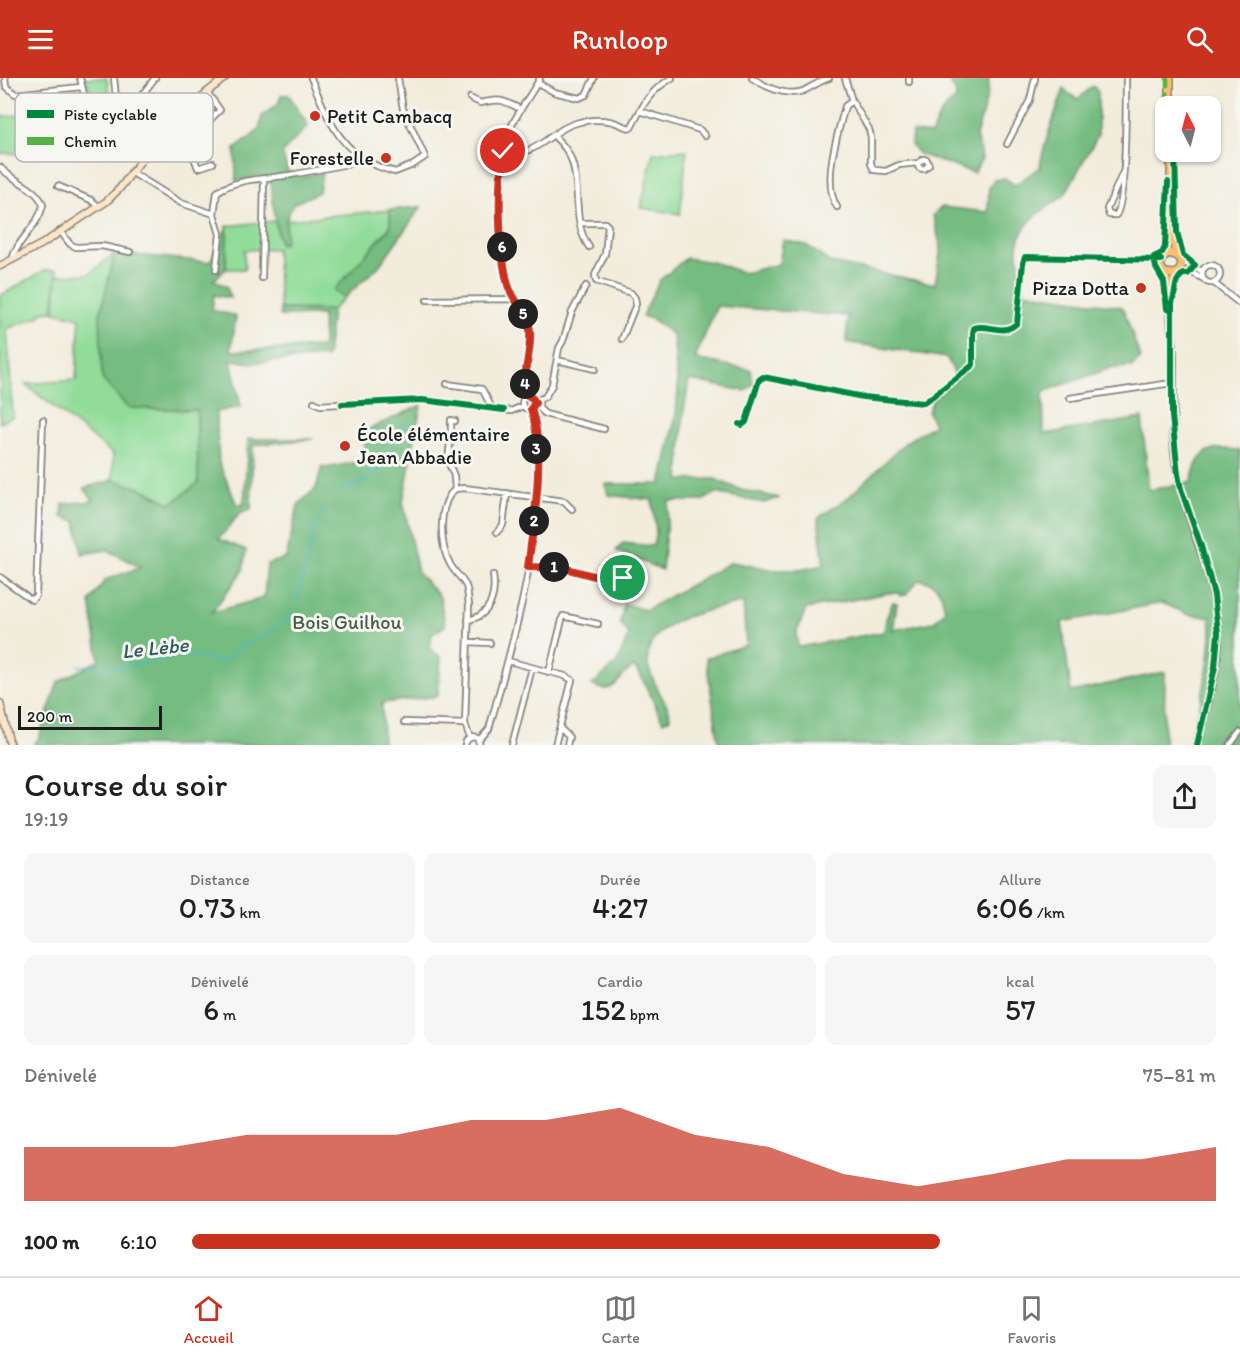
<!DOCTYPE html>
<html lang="fr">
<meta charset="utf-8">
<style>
:root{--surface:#fff;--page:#f6f6f6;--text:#202124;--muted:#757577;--line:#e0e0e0;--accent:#c8321e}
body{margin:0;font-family:Itim,sans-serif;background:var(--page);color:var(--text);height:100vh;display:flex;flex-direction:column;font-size:22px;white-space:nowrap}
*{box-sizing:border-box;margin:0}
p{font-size:20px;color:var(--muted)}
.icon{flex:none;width:33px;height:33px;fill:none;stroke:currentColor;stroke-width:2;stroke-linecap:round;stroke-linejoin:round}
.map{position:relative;height:667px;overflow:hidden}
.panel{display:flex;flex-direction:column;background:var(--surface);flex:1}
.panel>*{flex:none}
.needle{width:39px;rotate:354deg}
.buttons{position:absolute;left:1155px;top:18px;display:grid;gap:12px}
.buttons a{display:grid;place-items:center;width:66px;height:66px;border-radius:12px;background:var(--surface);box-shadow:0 2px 4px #0004;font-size:30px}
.scale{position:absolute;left:18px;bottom:15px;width:144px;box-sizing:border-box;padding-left:6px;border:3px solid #1c1c1c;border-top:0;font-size:16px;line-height:21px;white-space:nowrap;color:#1c1c1c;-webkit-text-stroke:4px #f6f6f2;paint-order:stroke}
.pin{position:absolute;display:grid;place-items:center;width:51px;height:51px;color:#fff;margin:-26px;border:3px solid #fff;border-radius:50%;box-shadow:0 2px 6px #0007}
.km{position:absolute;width:30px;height:30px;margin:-15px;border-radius:50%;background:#222;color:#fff;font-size:16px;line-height:30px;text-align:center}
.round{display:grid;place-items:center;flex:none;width:63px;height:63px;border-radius:12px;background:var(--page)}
.summary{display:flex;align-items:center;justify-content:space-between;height:102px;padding:0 24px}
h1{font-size:33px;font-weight:600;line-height:45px}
.metrics{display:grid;grid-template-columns:repeat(3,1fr);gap:9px;height:102px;padding:6px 24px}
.metrics div{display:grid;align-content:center;border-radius:12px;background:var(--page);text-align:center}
.metrics b{font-size:30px;font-weight:600}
.metrics small{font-size:16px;font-weight:400}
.metrics p{font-size:16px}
.chart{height:168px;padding:12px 24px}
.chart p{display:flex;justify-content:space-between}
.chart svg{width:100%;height:108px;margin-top:6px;fill:var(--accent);opacity:.7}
ul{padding:0 24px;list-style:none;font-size:20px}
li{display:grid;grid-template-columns:96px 72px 1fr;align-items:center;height:45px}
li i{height:15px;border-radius:8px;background:var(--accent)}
header{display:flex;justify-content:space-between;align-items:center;height:78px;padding:0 24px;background:var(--accent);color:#fff;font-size:27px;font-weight:600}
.dock{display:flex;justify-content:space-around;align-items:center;height:84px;border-top:2px solid var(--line);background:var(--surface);font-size:16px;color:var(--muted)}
.dock a{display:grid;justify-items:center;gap:3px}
.dock .active{color:var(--accent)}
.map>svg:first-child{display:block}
.green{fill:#90dc98;stroke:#567c5a;stroke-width:1.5}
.forest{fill:#74bc80;stroke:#486c4e;stroke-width:1.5;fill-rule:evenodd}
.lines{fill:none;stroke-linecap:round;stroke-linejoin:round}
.stream{stroke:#4bb9c5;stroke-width:1.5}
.street-casing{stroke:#87847c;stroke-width:8}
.secondary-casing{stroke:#87847c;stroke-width:9}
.primary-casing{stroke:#87847c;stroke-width:10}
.street{stroke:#fff;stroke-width:4.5}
.secondary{stroke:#fde5c5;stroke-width:6}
.primary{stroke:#fabe6d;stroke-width:7}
.quiet{stroke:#55b145;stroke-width:4.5;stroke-dasharray:9 4.5;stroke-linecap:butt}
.cycleway-casing{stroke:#f6f6f2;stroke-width:10}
.cycleway{stroke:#00873e;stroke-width:6}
.route-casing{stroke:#fff;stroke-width:12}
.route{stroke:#c8321e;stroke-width:8}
.poi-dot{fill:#c8321e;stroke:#f6f6f2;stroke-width:2}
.labels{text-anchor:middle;stroke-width:6;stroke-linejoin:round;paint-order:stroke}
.poi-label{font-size:20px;fill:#1c1c1c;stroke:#f6f6f2;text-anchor:start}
.park-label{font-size:20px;fill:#455f47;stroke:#f6f6f2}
.water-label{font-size:21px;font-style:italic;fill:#2f5b60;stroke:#f6f6f2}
.key{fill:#f6f6f2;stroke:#b5b5b2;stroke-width:1.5}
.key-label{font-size:16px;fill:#1c1c1c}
</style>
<header><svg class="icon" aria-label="menu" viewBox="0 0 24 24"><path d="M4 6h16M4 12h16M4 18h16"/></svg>Runloop<svg class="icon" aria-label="search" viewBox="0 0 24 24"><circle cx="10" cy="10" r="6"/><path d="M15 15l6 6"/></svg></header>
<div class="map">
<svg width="1240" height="667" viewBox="0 0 1240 667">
<rect width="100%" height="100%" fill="#f6f6f2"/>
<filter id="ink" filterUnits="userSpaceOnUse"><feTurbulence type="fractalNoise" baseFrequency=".0167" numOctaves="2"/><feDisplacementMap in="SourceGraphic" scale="12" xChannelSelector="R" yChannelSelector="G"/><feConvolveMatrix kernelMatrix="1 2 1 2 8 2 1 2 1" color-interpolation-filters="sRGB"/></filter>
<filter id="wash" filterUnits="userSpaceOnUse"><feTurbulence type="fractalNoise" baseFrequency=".008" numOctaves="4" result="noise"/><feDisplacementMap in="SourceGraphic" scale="24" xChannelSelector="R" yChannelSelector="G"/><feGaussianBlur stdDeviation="1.35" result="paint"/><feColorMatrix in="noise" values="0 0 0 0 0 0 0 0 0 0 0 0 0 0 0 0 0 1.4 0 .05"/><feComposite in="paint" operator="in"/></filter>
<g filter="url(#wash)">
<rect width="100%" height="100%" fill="#f2ecdb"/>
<!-- green -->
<path class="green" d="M84,0H107L109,16L90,18L88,6H84Z
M38,35L39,42L35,43L39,62H29L26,76L0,75V39Z
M687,72L680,136L641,130L653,75Z
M390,132V149L335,212L344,220L332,232L280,231L276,171L244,172L245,191H226L227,148L275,143L280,166L285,165L286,142Z
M115,175L100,237L128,330L197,332L198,405L171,426L143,411L113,402V376L25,306L76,302L80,240L55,234L57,197L89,196Z
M45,192H57L53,233L41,234L40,238L7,251L13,338L0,345V218Z"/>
<!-- forest -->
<path class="forest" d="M946,0H989L988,15L976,58L982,80L974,95L919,76L911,67L912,54L932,56C936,41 943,30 956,21L955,12Z
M1093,8L1098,14V57L1065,116C1058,123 1050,127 1042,133C1008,158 1018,178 1024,214L1122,229C1130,245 1133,263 1141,280L1132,289L1111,290L1043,314L1044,356L1142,340L1149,412L1192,404C1193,392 1198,377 1211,372C1218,369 1232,372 1240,372V667H1190C1199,631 1215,575 1210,539L1190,537L1162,525L1062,544L1071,614L1165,594L1164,667H719L706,580L746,567L743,525C712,531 644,541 648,585C649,598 663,620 669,632L670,640L663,644L641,598L634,589C616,597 619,620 592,607L617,585L629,556L620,545L624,526L646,532L731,484L775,492H800L824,487L818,440L850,418L906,364L934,347L928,334L934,319L957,301L947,280L846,264L848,238L717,228L695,281L751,292L753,307L745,313L689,302L684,333L679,402L715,401L741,412L780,420L764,425L716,415L702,423H669L662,492L616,473L623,465L653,468L656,453L652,422L608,417L605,406H661L676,337L678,311L673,257L652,241L642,238L660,202L686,180L713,184L744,195L779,186L783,162L806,167L831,185L935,206L941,170L933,137L942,129L988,134L989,110L994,102L1005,100L1015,107L1040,89C1044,61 1056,36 1064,10L1069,16L1078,21ZM918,502C937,502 943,516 945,533L934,544L893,552L897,525L893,524L886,541L884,554L798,569L796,556L806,531L888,515H898L901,518L907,516Z
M281,17H289L308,48L282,75L288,94L302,99L322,95L319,114L293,126L286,142L285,165L280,166L275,143L271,104L259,98L236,103L235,71L259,52L262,38L278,26Z
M421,129L379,188L344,220L334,212L390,150V132Z
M227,148L226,191L214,202L227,209L230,220L214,217L212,232L236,238L231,273L323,269L322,237L280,238V231L332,232L327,279L251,285L231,282L241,329L216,334L219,385L237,427L244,426L248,361H313L253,367L251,432L240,435L219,461L246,472L243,492L212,534L264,520L267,486L286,480L298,427L316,410L322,388L325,390L364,383L365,353L421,327L403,424L418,495L440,519L445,548L432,556L430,571L441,579L438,618L382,625L383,667H33L39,660L58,604L99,582L90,524L105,502L141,489L107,472L82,476L76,443L62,439L63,426L94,423L84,410L113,402L143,411L171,426L198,405L197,332L128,330L102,301L100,237L115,175L210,184Z"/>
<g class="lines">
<!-- stream -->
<path class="stream" d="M340,414C355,407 375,400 384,386C393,372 395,357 408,345
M297,524L314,452L325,430
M78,588L99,587L102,591C111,590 121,590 130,588C155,583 192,570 216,584L224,583L243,566H249L272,552L294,535"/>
</g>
</g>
<g filter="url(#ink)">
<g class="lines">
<!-- street casing -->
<g class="street-casing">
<path id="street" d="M5,0L6,8L15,16L81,9
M80,0L85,20L91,22L116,20L164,58
M114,0L116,20
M311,0C330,46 343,81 395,94L413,87L425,79L403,31L398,0
M752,0C766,9 786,19 803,13C812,9 820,3 829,0
M845,0L852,23L869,51L871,59V86L874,92L886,93L899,87L918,85L923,81L927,82L929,87L924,91L919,90L918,85
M909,0V4
M538,5L554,14L579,20L586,17L594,0
M38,14L43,46L45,48L68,50L90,66L105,64L106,62L103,21
M207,14L220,32L188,64L198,90L213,85
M470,20L480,25C500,20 503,22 520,31
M131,31L155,0
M640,33L700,52L705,58
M554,58C561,65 568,72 571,81C582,109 571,143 589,169
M1007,66L1030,22L1035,0
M503,73C537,82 549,52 576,45C585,42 599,41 609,43C617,44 623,49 631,50C643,27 649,13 672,0
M0,89C12,103 37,109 43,127C39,148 17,161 12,182
M131,94L181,125L214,136L217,114C237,100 266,101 290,97C313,93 336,89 359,83L361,80
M1123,94L1107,131L1109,137H1116C1126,127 1126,21 1126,0
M58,108L91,122L98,128
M837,129C822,105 837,58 844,32L845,28L852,23
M214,136L220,156L216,192
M580,145H605L608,148L605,176L595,197L596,203L631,215L635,220L636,226L622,261
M60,153L70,166L76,169L102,168L130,174
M1182,184L1202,193
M1202 196a9 9 0 1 1 18 0a9 9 0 1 1-18 0Z
M1179,194L1188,193L1202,200
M262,200L264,101
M1214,205L1240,226
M427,222L514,221
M557,282L595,291
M447,306L482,311L492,330
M522 325a6 6 0 1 1 12 0a6 6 0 1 1-12 0Z
M528,319C518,297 533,273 530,251C527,234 512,222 508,206C499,170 496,90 508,56C516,35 530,19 540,0
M1070,320L1172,305
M539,322V330L545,336L604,351
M534,323L545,319L552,307L559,270L563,263L572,234L586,208
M314,324L320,327L422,322L511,333L523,328
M739,346L742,347L746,344L759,302L763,299L863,319L924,325L973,287V255L974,250C989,245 1003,259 1017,245L1023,185L1025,179L1161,182
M451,356V342L455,343
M455,411L454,398L448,383L451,356L485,360
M497,454L503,447L507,415
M528,489L564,490L605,501L618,498L623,500L628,499L631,495L629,489L625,486L620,487L617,493L618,498
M0,499L32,522L36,517L43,342
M468,542C491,538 496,516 493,497
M468,564L490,565
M508,583L565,598L572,602L555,667
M549,594L563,538L598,546
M404,644L465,646
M560,650L569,659L567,667
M470,660L465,646L469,527C468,521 468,514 466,508C462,500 454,494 450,486C439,466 438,426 455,411L464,410L564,423L572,431
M479,662L489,651C513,564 541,471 537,381C536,364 536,347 531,331
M465,667C466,661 471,658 477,660L480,667
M512,667L532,590
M1230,667L1240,654"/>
</g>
<!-- secondary casing -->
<g class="secondary-casing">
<path id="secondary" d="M0,188L42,166L107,123L120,110L149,72L207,14L225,0
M0,625L10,667"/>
</g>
<!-- primary casing -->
<g class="primary-casing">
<path id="primary" d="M1170,0V28
M1171,74V151L1176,176
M1166,176L1167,159L1171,151
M1165,195L1175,196L1181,191L1182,184L1178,178L1169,175L1161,182L1160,189L1165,195L1169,220
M1175,196C1169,223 1172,252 1173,278C1173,323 1170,370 1182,414C1195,461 1217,506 1218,555C1219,592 1205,631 1197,667"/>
</g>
<!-- street -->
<use href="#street" class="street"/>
<!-- secondary -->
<use href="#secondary" class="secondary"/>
<!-- primary -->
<use href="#primary" class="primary"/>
<!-- quiet -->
<path class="quiet" d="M1167,0V28"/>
<!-- cycleway casing -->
<g class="cycleway-casing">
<path id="cycleway" d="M1175,74L1177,154L1183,177L1195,187L1188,196H1183C1173,203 1177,214 1172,224V338L1178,396L1181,411L1201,468L1214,517L1218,555L1215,589L1197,667
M1167,231L1164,204L1156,190L1154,179L1162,175L1165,169L1168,104
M342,326L422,322L504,332
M739,346L742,347L746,344L759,302L763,299L863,319L924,325L973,287V255L974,250C989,245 1003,259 1017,245L1023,185L1025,179L1161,182"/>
</g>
<!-- cycleway -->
<use href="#cycleway" class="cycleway"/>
</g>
</g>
<g class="lines" filter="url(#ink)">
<!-- route casing -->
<g class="route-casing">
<path id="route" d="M503,73C498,113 498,168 508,207C513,223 528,235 530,252C532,274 522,295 526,316L533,321L535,325L531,331C546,374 534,443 528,489L564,490L605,501L618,498L623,500"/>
</g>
<!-- route -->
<use href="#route" class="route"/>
</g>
<!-- markers -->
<g class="poi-dot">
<circle cx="315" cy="38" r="6"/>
<circle cx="386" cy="80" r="6"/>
<circle cx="1141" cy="210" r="6"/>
<circle cx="345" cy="368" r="6"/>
</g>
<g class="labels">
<!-- poi labels -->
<g class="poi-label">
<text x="327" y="45">Petit Cambacq</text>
<text x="374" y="87" text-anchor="end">Forestelle</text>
<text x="1129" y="217" text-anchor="end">Pizza Dotta</text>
<text x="357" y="363">École élémentaire<tspan x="357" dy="23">Jean Abbadie</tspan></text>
</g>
<!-- park labels -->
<g class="park-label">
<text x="347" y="551">Bois Guilhou</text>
</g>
<!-- water labels -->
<g class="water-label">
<text transform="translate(155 570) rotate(-6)" y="7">Le Lèbe</text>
</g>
</g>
<!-- legend -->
<rect x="15" y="15" width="198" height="69" rx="9" class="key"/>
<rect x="27" y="32" width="27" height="8" fill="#00873e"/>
<rect x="27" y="59" width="27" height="8" fill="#55b145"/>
<g class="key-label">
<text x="64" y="42">Piste cyclable</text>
<text x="64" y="69">Chemin</text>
</g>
</svg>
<div class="buttons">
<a><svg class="needle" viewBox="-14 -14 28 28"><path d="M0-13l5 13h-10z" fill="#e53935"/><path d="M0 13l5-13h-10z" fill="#757577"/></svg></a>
</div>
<div class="scale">200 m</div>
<div class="pin" style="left:623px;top:500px;background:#1e9e55"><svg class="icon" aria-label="arrive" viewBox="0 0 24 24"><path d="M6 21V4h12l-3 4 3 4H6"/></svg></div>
<div class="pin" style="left:503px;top:73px;background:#d93025"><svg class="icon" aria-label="check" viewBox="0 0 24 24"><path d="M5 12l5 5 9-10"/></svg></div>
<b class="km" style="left:554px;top:489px">1</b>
<b class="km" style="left:534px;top:443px">2</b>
<b class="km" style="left:536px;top:371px">3</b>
<b class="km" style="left:525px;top:306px">4</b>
<b class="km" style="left:523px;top:236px">5</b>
<b class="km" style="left:502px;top:169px">6</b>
</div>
<section class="panel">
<div class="summary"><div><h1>Course du soir</h1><p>19:19</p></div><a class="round"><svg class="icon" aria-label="share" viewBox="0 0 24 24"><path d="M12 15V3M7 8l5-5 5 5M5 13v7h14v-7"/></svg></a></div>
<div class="metrics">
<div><p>Distance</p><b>0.73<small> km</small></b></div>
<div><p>Durée</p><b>4:27</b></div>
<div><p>Allure</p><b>6:06<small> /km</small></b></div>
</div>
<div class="metrics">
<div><p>Dénivelé</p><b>6<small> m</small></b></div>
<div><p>Cardio</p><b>152<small> bpm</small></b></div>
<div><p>kcal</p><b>57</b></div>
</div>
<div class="chart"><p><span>Dénivelé</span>75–81 m</p>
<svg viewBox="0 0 160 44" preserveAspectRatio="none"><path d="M0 44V22L10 22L20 22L30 17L40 17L50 17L60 11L70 11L80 6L90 17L100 22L110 33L120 38L130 33L140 27L150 27L160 22V44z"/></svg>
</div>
<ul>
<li><b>100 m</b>6:10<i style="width:73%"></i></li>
</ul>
</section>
<nav class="dock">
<a class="active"><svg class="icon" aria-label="home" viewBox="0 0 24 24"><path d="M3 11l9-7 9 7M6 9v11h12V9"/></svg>Accueil</a>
<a><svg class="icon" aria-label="map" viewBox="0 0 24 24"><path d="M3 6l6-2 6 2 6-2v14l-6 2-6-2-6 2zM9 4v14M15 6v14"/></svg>Carte</a>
<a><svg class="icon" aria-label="saved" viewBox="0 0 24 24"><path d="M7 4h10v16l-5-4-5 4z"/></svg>Favoris</a>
</nav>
